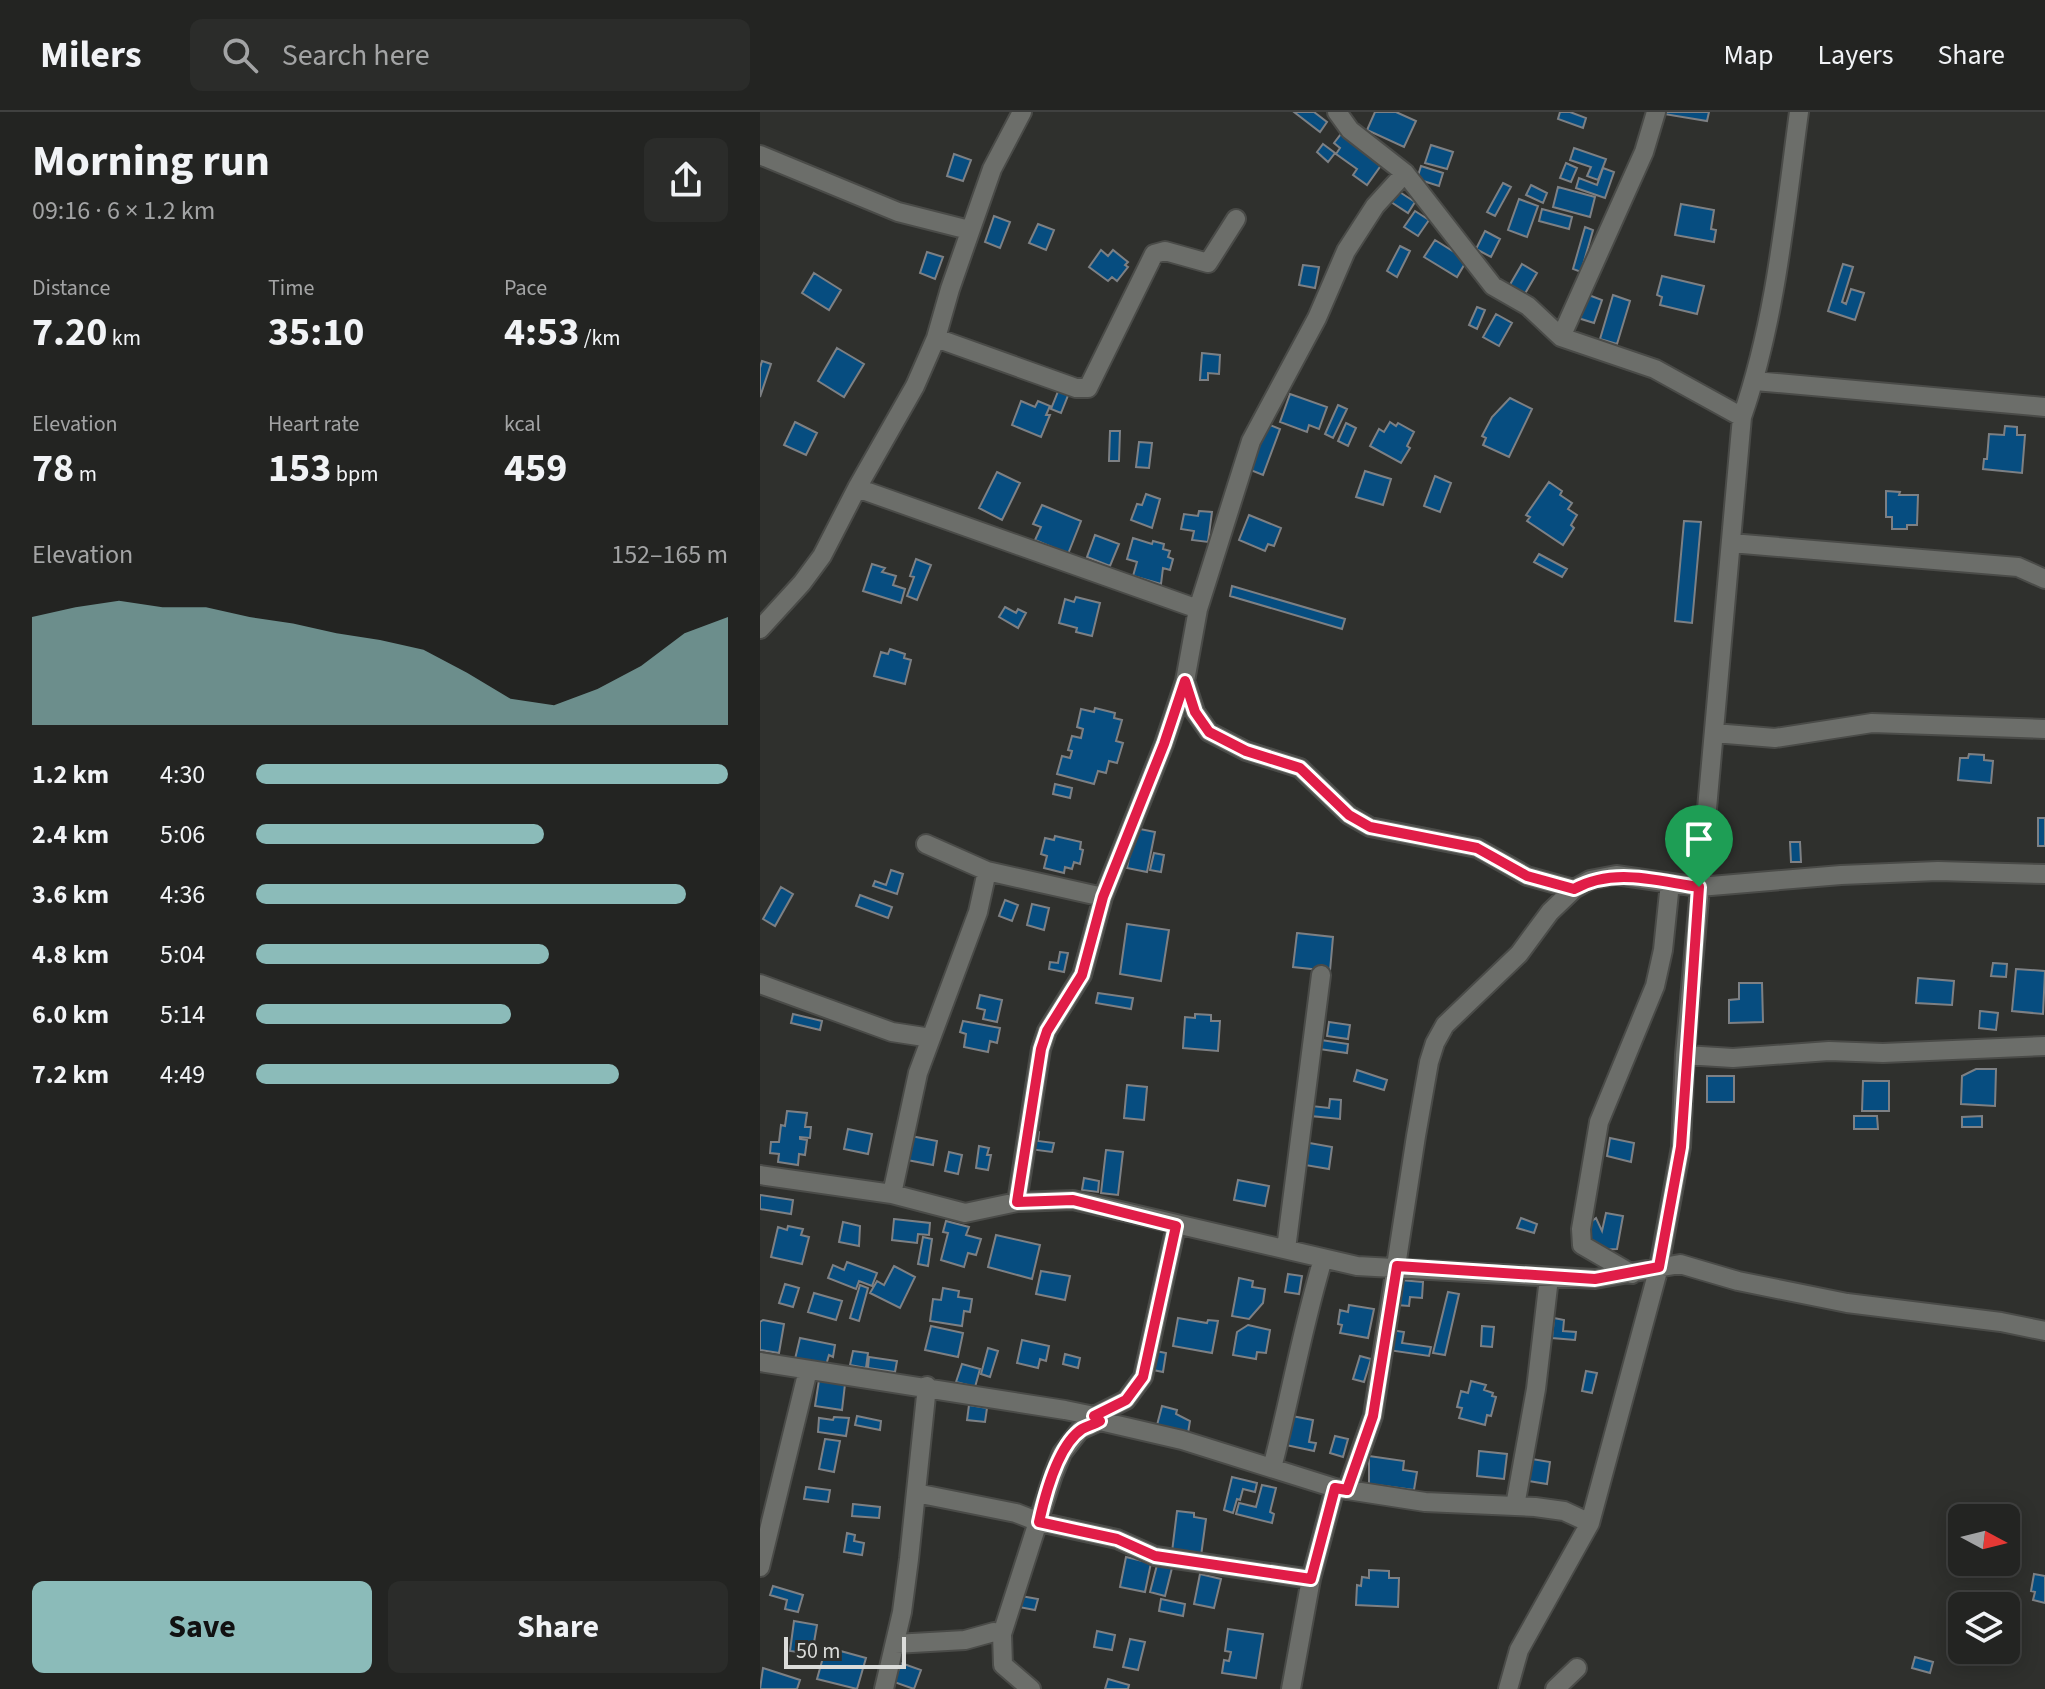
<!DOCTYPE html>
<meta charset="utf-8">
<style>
:root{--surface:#232422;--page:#2b2c2a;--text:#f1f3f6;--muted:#a3a4a5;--line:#404140;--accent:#8bbbb9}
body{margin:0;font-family:"Source Sans 3",sans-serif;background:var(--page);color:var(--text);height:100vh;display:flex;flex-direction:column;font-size:30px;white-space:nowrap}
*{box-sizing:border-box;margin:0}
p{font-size:26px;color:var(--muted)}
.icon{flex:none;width:44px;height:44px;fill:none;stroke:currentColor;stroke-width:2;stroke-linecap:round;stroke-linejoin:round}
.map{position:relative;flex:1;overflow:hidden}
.details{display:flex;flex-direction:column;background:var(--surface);width:760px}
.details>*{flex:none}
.needle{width:52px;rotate:97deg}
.controls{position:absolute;left:1188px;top:1392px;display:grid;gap:16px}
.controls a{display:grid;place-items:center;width:72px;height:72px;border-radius:12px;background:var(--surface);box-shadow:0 4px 20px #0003,0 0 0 2px var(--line);font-size:40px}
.scale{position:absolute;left:24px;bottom:20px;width:122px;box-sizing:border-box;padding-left:8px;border:4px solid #dbdcda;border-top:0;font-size:22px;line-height:28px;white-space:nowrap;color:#dbdcda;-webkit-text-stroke:6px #2f302d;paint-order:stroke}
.pin{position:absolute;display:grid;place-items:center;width:68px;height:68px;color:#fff;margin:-82px -34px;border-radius:50% 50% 50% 0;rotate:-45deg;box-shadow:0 0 8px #0007}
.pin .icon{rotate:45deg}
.round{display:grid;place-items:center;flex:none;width:84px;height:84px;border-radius:12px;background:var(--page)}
.summary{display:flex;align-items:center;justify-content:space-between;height:136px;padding:0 32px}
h1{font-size:44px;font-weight:700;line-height:60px}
.metrics{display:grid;grid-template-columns:repeat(3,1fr);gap:12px;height:136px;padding:8px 32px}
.metrics div{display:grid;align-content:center}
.metrics b{font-size:40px;font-weight:700}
.metrics small{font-size:22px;font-weight:400}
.metrics p{font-size:22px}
.chart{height:224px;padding:16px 32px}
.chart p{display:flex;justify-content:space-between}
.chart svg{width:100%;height:144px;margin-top:8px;fill:var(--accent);opacity:.7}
.cta{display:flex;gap:16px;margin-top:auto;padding:16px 32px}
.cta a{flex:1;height:92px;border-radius:12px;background:var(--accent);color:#111;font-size:32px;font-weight:700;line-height:92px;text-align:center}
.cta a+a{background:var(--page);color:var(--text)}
ul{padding:0 32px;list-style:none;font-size:26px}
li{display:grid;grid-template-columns:128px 96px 1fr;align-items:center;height:60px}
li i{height:20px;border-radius:10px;background:var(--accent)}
header{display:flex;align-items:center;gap:48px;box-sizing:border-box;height:112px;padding:0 40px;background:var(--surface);border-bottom:2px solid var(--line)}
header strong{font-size:38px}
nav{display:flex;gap:44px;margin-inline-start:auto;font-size:28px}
.search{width:560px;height:72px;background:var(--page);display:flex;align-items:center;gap:20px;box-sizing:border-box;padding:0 28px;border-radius:12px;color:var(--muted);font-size:30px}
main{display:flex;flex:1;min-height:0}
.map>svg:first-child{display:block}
.building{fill:#064d80;stroke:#7d8084;stroke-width:2}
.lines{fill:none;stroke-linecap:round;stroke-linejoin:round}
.street-casing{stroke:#4a4b48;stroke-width:22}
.street{stroke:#6c6e6a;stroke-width:18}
.route-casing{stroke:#fff;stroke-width:16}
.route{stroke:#e11d48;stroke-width:10}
</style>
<header>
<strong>Milers</strong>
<div class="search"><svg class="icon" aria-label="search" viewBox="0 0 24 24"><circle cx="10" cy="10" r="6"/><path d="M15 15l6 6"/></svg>Search here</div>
<nav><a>Map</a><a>Layers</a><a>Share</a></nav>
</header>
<main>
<section class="details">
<div class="summary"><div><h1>Morning run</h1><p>09:16 · 6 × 1.2 km</p></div><a class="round"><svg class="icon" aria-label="share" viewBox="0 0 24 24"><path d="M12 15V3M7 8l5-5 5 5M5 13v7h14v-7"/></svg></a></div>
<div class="metrics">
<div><p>Distance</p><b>7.20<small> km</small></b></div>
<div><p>Time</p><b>35:10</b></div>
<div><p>Pace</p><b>4:53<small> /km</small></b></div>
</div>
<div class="metrics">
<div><p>Elevation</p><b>78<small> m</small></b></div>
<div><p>Heart rate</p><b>153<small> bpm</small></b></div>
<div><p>kcal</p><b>459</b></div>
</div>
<div class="chart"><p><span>Elevation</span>152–165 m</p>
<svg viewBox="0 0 160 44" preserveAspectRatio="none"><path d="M0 44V11L10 8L20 6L30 8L40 8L50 11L60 13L70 16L80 18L90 21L100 28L110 36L120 38L130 33L140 26L150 16L160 11V44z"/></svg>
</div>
<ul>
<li><b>1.2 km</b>4:30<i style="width:100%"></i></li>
<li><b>2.4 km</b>5:06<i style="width:61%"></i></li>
<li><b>3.6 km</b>4:36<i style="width:91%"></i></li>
<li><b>4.8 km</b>5:04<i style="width:62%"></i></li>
<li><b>6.0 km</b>5:14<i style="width:54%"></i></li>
<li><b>7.2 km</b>4:49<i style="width:77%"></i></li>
</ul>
<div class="cta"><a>Save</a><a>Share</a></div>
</section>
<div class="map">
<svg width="1285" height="1577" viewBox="0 0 1285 1577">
<rect width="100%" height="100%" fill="#2f302d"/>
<!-- building -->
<path class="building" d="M534,0H554L567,10L560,20Z
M615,0H636L656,9L644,35L607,18Z
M800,0H810L826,6L823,16L798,7Z
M904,0H949L947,9L904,2Z
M581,22L622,52L607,73L593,63L597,57L576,42L580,36L574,31Z
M563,32L575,41L568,50L557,40Z
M671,33L693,40L687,57L665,51Z
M814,36L846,47L838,68L827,64L831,55L810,48Z
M194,42L211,48L203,69L187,64Z
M806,51L817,56L811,70L800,66Z
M661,54L683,61L679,74L657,67Z
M843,56L854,60L845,86L816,76L819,66L837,73Z
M743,71L751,75L735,104L727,100Z
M771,73L787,81L783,91L766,83Z
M798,75L835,85L830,105L793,95Z
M635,77L655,90L648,101L628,88Z
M759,87L778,94L767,125L748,118Z
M921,92L954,98L951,117L956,118L954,130L915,123Z
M782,97L812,105L809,117L779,109Z
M655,99L669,108L658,124L644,115Z
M234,104L250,110L240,136L225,130Z
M278,112L294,118L286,138L269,131Z
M825,115L833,118L821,160L813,157Z
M725,119L740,127L731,145L716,137Z
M675,128L707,148L697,165L664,145Z
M640,134L650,139L637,165L627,159Z
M341,138L348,144L353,138L368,150L365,153L368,155L357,169L352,165L348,169L329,155Z
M167,140L183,145L175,167L160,161Z
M762,152L777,161L763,185L748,176Z
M1083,152L1093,155L1082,190L1086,192L1091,177L1104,181L1095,208L1068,199Z
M543,153L559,155L555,176L539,173Z
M54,161L81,178L69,198L42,181Z
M902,164L944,174L937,202L900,193L902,185L897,183Z
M826,182L842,188L834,211L818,206Z
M853,183L870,189L857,232L840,227Z
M717,195L725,198L717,217L709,213Z
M736,202L752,211L739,234L723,225Z
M77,236L104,252L84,285L58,269Z
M442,241L460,243L459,262L448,261V268H440Z
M2,249L11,252L0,285V256Z
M299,277L309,281L301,301L291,297Z
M530,282L567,295L559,317L549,313L547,320L520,310Z
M750,286L772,297L749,345L723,333L726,326L722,324L732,305Z
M261,289L275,295L278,289L290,294L286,303H290L281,325L252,313Z
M578,293L587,297L573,326L565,322Z
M35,310L57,321L46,343L24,333Z
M630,310L636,314L638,311L654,320L647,334L650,336L641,351L610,334L619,317L624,320Z
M505,311L520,317L503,363L488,357Z
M586,311L596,316L588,334L578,329Z
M1245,314L1257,315V323H1265L1262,361L1223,357L1224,347H1227L1229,322L1244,323Z
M350,319H360L359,349H349Z
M379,330L392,331L389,356L376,355Z
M605,359L631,367L623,393L596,385Z
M237,360L260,371L242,408L219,396Z
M675,364L691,371L680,400L664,394Z
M789,370L802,379L800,383L812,391L808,397L817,403L811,413L814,416L803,433L767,409L770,405L766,403Z
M1126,379L1140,380L1139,383H1158L1157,413H1147V417H1132V405H1126Z
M386,382L400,387L392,416L371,408L377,392L382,393Z
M282,393L321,409L308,442L275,428L281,415L273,412Z
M439,399L452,400L448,430L432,428L434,419L421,417L424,402L438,404Z
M489,403L521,416L514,434L508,432L505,439L479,428Z
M924,409L941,410L932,511L915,509Z
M335,423L359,432L350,454L327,445Z
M373,426L392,432L393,429L404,432L403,437L410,439L408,445L413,447L410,458L403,456L401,472L373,464L377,450L367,447Z
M779,442L807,457L802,465L774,450Z
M156,447L171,453L157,488L147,484L154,465L150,464Z
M112,452L125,456L122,460L136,464L133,473L145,477L141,491L103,479Z
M472,474L585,507L582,517L470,484Z
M316,485L340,491L332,524L316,520L317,516L299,511L305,487L314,490Z
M245,495L256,501L258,497L266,501L258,516L239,505Z
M130,537L145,542L144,546L151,548L145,572L114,564L121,540L128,542Z
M335,596L355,601L354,606L362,608L356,629L363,631L357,651L349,649L346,661L338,659L334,672L297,662L302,644L310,646L312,639L308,638L312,624L321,626L323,617L317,615L321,597L334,600Z
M1209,642L1224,643V648L1233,649L1231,671L1198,668L1200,646H1208Z
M295,672L312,676L310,686L293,682Z
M1278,706H1285V734H1278Z
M375,716L395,720L387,760L367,756Z
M295,724L321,730L320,737L323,738L320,752L314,750L312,757L305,755L304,761L284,756L287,744L281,742L285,726L294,728Z
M1030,730H1040L1041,750H1031Z
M394,741L404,743L401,760L390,758Z
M131,758L143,762L137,782L113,774L115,769L126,773Z
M21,775L33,782L15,814L3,807Z
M100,783L132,795L128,806L96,794Z
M245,788L258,793L252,809L239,804Z
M272,792L289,796L284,818L267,813Z
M367,812L409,818L401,869L360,862Z
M537,821L573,825L570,859L533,855Z
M300,840L308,841L304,860L289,857L290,850L298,851Z
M1233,851L1247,852L1246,865L1231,864Z
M1256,857L1285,859L1283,902L1252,899Z
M1158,866L1194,869L1192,893L1156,891Z
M979,871H1002L1003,910L969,911V888L979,887Z
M338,881L373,886L371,897L336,891Z
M220,883L242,888L237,910L223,907L225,898L217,896Z
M1220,899L1238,901L1236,918L1219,916Z
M33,902L62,909L60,918L31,911Z
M435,902L451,903V909H460L458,939L423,936L425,905L435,906Z
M203,909L240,916L237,931L230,929L228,940L204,935L206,922L200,920Z
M569,910L590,913L588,927L567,924Z
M561,928L588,932L587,941L559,937Z
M1216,957H1236L1235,994L1201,992L1202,964Z
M597,958L627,968L624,978L594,969Z
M947,964H974V990H947Z
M1103,969H1129V999H1102Z
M367,973L387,975L384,1008L364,1006Z
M570,987L581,988L580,1007L551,1004L552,994L569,996Z
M27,999L47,1001L45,1015H51L50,1026L40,1025V1027L47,1028L45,1043L39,1042L38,1053L18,1050L19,1042L10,1041L11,1030H19L21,1013L25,1014Z
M1094,1004H1117L1118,1017H1094Z
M1222,1004V1015H1202V1005Z
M88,1017L112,1022L108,1042L84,1037Z
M272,1019L279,1020L278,1029L294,1031L292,1040L269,1037Z
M151,1024L177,1029L173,1053L147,1048Z
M850,1026L874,1031L871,1050L847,1044Z
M544,1030L572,1035L569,1057L545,1053Z
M219,1034L229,1036L227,1043H231L228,1058L216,1056Z
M346,1038L363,1040L358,1083L341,1081Z
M189,1040L202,1043L198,1062L185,1059Z
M324,1066L339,1069L338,1080L322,1078Z
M478,1068L509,1074L505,1094L474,1088Z
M0,1083L33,1088L31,1102L0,1097Z
M846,1101L863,1104L857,1137L838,1138L831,1130L827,1113L836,1106L842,1119Z
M761,1106L777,1112L774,1121L757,1116Z
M134,1107L170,1111L169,1123L158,1122L157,1131L132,1128Z
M186,1109L209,1115L206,1123L221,1127L216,1143L208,1141L204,1155L181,1148L188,1121L183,1120Z
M83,1110L100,1114L99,1134L79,1130Z
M28,1114L43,1117L41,1123L49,1125L42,1152L11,1145L18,1115L27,1118Z
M236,1123L280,1133L272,1167L228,1155Z
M163,1125L172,1127L168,1154L158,1152Z
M87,1150L117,1161L112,1174L99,1169L96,1177L68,1166L73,1153L84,1158Z
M134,1154L155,1165L140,1196L110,1181L117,1169L124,1173Z
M281,1159L310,1164L305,1188L276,1182Z
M528,1162L542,1164L539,1182L525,1180Z
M479,1166L493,1169L492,1175L505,1177L503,1191L489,1207L472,1204Z
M640,1168L663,1170L662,1186L650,1185L649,1194L637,1193Z
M25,1172L39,1176L33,1195L19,1191Z
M100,1173L108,1176L99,1209L90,1206Z
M183,1176L199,1179L198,1185L212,1187L210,1200L204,1199L202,1214L170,1209L173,1187L181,1188Z
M688,1180L699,1182L685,1243L673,1241Z
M54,1181L82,1189L76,1208L48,1200Z
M589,1193L614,1197L608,1226L580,1221L582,1213L578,1212L580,1198L588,1200Z
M418,1206L447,1211L448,1208L458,1209L452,1241L413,1234Z
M794,1206L804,1208L803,1219L816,1220L815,1228L792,1226Z
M3,1208L24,1212L19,1241L0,1238V1210Z
M488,1213L510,1218L506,1241L497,1240L496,1247L473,1243L477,1220Z
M171,1214L203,1221L198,1245L165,1238Z
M722,1214L734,1215L732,1235L721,1234Z
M631,1218L644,1220L642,1231L671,1235L669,1244L628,1238Z
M40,1226L75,1233L73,1245L69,1243L66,1253L35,1247Z
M262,1228L289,1234L286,1249L280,1247L278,1256L257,1251Z
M228,1236L238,1239L230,1265L221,1262Z
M391,1238L406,1241L403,1260L388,1257Z
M93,1239L108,1241L106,1256L90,1253Z
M305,1242L320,1246L318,1256L303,1252Z
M600,1244L611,1247L604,1270L593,1267Z
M109,1245L137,1249L135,1260L108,1256Z
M202,1252L220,1257L215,1275L196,1270Z
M826,1259L837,1261L832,1281L822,1279Z
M59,1268L85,1272L82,1298L55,1294Z
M711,1269L726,1273L724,1278L733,1281L732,1284L736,1285L731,1304L727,1303L725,1313L699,1306L702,1296L697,1295L701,1279L708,1281Z
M209,1293L227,1296L225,1310L207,1308Z
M402,1294L417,1298L416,1302L430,1309L428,1321L397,1313Z
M97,1304L121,1309L120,1318L95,1313Z
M532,1304L553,1308L549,1330L556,1331L554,1339L526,1333Z
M74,1305L89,1306L86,1324L58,1320L59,1306L73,1308Z
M575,1324L588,1327L583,1345L570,1341Z
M65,1327L80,1329L74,1360L59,1357Z
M719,1339L747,1342L744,1367L717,1364Z
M609,1344L644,1349L643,1358L657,1360L654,1378L609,1372Z
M766,1346L790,1350L787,1372L763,1368Z
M472,1365L497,1371L495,1380L483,1377L480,1388L477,1387L473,1401L464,1398Z
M502,1373L516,1376L510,1400L514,1402L512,1411L476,1402L479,1391L496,1395Z
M46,1375L70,1378L68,1390L44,1387Z
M93,1392L120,1395L119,1406L92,1404Z
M417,1399L434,1401V1405L446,1407L441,1444L412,1440Z
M87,1421L95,1423L94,1429L104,1431L102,1443L84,1440Z
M1246,1443L1253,1444L1250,1459L1233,1455L1234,1450H1246Z
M366,1445L391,1451L385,1480L360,1475Z
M397,1453L412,1456L405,1484L390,1480Z
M609,1458L629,1459V1466H639L638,1495L596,1493L597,1473L601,1474L602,1465L609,1466Z
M440,1462L461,1467L454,1496L434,1492Z
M1274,1462L1285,1464V1491L1273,1488L1275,1480L1271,1479Z
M13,1474L43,1483L38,1500L25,1497L27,1488L10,1483Z
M261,1484L278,1487L275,1498L259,1495Z
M401,1487L425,1492L423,1504L399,1499Z
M34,1509L57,1513L52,1542L30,1539Z
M468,1517L503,1522L496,1566L462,1561L464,1548L469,1549L471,1540L465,1539Z
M337,1519L355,1523L352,1538L334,1535Z
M370,1527L385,1530L378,1558L363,1555Z
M66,1535L106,1546L97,1577L57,1567Z
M1155,1545L1173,1550L1170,1561L1152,1556Z
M141,1551L161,1558L154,1577L134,1570Z
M3,1556L40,1568L37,1577H0Z
M348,1567L369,1573L368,1577H345Z"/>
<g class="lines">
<!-- street casing -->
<g class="street-casing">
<path id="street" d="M577,0L590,18L645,61L733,174L768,194L801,225L895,257L982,305
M1039,0C1025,102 1016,207 982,305L925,943L973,946L1069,939L1123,941L1285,934
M0,43L138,100L209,118
M801,225L884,40L896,0
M176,226L316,276H328L394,142L405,139L448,151L476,107
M995,269L1285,295
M97,376L438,497
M971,431L1258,455L1285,467
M0,517L42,471L62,444L97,376L155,274L176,226L190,177L232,57L262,0
M425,569L435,600L449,620L486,639L540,656L589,703L610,715L717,736L767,764L814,777
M954,621L1015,626L1112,611L1285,617
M166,732L227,759L343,785
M0,872L132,920L171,926
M0,1063L132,1082L205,1101L257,1090L313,1088L597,1154L835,1167L920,1152L978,1169L1087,1191L1241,1210L1285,1219
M132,1082L158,961L218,800L227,759
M257,1090L281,937L287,919L322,863L343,785L404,632L425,569L438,497L491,329L557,206L586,139L615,94L645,61
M526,1137L561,863
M872,1162L822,1133L821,1117L839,1010L895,874L903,838L910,771
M0,1250L305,1298L334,1304L340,1309L422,1328L575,1376L665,1390L775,1395L804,1399L830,1411
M334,1304L366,1288L383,1265L416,1114
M512,1356C530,1287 542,1216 563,1147
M587,1378L613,1304L656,1024L669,950L675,931L685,913L759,842L790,800L814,777L830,768L856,763L939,775L1081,763L1178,759L1285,762
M156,1381L256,1401L279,1410L357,1427L395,1444L551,1467
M755,1394L776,1277L789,1166
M0,1455L48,1258
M135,1532L205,1528L234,1520L242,1522
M124,1577L142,1500L149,1447L167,1274
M271,1577L243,1553L242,1522L293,1363L302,1341L320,1318L340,1309
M531,1577L551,1467L575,1376
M748,1577L759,1538L830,1411L899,1155L921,1035L925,943
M795,1577L817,1556"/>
</g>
<!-- street -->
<use href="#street" class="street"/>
</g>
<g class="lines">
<!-- route casing -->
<g class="route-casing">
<path id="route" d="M425,569L435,600L449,620L486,639L540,656L589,703L610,715L717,736L767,764L814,777C854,755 896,769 939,775L921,1035L899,1155L835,1167L637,1154L613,1304L587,1378L575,1376L551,1467L395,1444L357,1427L279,1410C285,1383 298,1333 322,1317C328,1314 335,1312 340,1309L334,1304L366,1288L383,1265L416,1114L313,1088L257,1090L281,937L287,919L322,863L343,785L404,632Z"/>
</g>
<!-- route -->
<use href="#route" class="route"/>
</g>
</svg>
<div class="controls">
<a><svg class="needle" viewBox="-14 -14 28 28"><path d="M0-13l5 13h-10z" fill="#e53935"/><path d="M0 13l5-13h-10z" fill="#a3a4a5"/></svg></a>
<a><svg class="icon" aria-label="layers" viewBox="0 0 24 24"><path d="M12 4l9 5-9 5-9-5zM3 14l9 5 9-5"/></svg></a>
</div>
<div class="scale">50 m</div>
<div class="pin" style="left:939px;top:775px;background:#1e9e55"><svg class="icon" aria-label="arrive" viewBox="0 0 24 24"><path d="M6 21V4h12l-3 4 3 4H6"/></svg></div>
</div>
</main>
